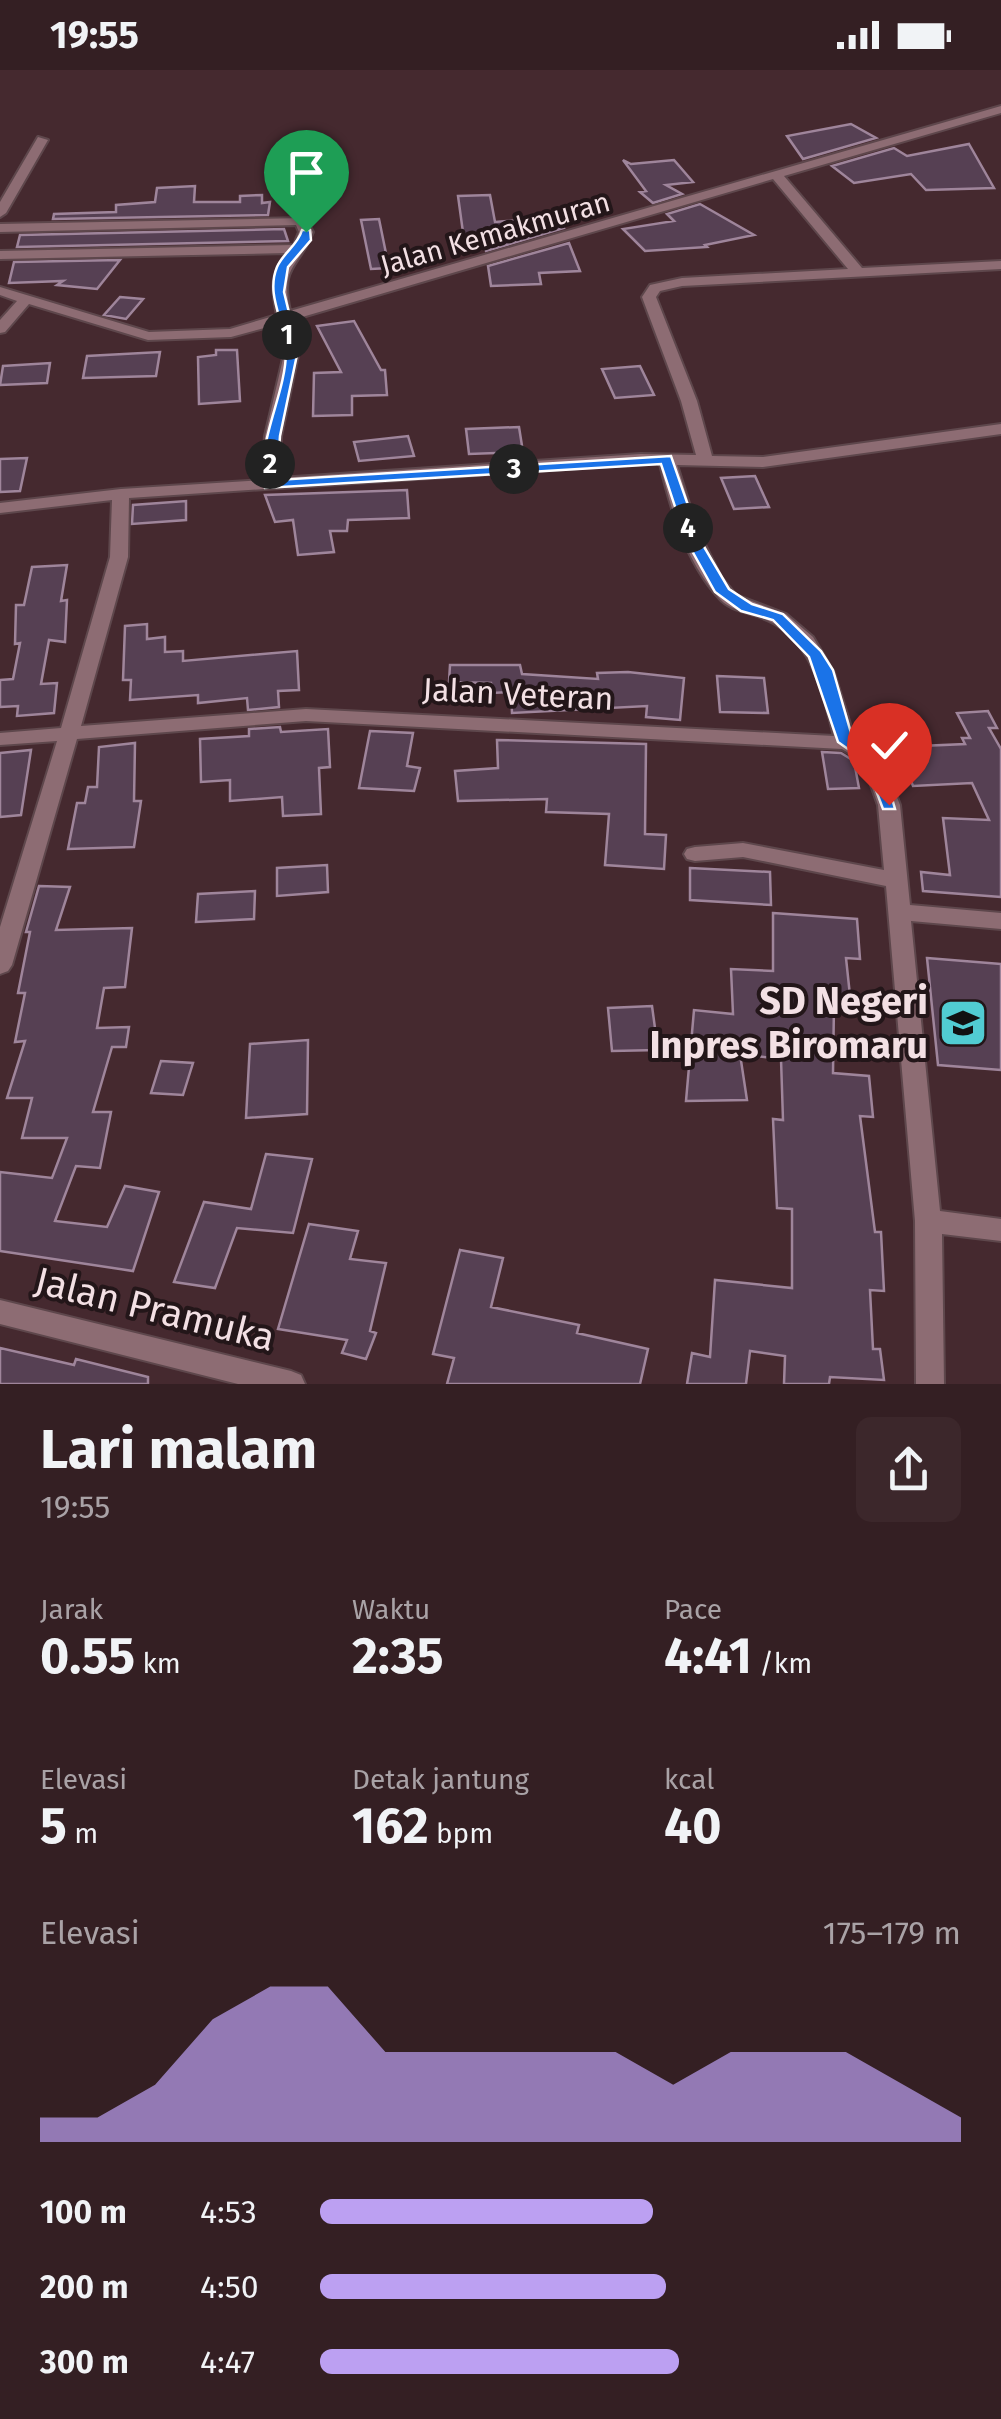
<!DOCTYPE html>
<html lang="id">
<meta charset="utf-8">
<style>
:root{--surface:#341f23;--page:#3c272b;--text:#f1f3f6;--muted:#a9a2a6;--accent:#bca0f2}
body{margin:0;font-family:"Fira Sans",sans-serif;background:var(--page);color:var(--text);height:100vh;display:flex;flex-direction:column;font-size:38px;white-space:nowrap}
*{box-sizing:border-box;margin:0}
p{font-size:32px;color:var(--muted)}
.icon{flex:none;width:55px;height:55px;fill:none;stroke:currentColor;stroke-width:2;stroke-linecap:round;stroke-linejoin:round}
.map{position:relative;height:1314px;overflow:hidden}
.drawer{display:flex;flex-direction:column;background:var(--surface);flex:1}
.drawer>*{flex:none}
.pin{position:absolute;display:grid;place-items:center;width:85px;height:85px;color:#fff;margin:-102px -42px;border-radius:50% 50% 50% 0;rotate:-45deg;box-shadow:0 0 10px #0007}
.pin .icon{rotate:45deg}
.km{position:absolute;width:50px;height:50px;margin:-25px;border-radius:50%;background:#222;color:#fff;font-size:28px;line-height:50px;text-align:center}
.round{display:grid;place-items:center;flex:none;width:105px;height:105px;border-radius:15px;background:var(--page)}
.headline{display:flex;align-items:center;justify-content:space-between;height:170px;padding:0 40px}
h1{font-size:55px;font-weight:700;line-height:75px}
.stats{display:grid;grid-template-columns:repeat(3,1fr);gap:15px;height:170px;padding:10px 40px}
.stats div{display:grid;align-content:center}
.stats b{font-size:50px;font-weight:700}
.stats small{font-size:28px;font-weight:400}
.stats p{font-size:28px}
.chart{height:280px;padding:20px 40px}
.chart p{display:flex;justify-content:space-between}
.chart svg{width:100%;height:180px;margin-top:10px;fill:var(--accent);opacity:.7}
ul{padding:0 40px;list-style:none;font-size:32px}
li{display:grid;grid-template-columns:160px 120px 1fr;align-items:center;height:75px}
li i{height:25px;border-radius:12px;background:var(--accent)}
.status{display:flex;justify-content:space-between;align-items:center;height:70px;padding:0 50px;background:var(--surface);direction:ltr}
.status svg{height:28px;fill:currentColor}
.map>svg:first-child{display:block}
.building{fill:#564053;stroke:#9f859b;stroke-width:2.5}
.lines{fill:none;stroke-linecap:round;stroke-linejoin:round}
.street-casing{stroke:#5e474c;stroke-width:4}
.street{fill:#8d6c73;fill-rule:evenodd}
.route{fill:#1a73e8;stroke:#fff;stroke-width:2.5}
.labels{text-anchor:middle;stroke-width:8;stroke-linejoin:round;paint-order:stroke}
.far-street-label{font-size:28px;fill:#f3e0e4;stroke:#231619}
.street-label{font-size:32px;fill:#f3e0e4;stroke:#231619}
.near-poi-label{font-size:38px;font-weight:bold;fill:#f3e0e4;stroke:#231619;text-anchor:end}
.near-street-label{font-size:38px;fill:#f3e0e4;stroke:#231619}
</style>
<div class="status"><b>19:55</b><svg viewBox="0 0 49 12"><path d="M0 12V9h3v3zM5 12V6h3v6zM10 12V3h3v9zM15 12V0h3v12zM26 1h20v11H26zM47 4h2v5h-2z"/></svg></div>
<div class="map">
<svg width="1001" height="1314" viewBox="0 0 1001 1314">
<rect width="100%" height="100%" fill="#45292f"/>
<!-- building -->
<path class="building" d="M851,54L876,68L803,89L787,66Z
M969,74L994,118L926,120L911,104L854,113L832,96L894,78L907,86Z
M623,90L631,94L674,90L693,112L666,115L682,124L653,133L640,122L646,121Z
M195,116L194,132H240V126L262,125V133L270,132L268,145L53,149L54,144L116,142V135L155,132L157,118Z
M490,125L495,152L560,147L564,158L486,181L485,176L465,177L458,126Z
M700,134L754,165L705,175L707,177L645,181L623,159L674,151L667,144Z
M379,149L389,198L371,199L361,150Z
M284,159L288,171L17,177L20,165Z
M569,173L580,201L539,203L541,214L491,216L488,196Z
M120,190L97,219L57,215L63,211L9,213L14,192Z
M120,227L143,229L126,249L104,245Z
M354,251L381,300H385L387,325L352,326V345L313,346L314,303L341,302L317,256Z
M216,280H237L240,331L199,334L198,287L216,285Z
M160,282L156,306L83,308L87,286Z
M50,293L47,313L0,315L3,296Z
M640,296L654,325L615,328L602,299Z
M519,357L523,382L469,384L466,359Z
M408,366L414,386L359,391L354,372Z
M27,388L20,421L0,422V389Z
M755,406L769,437L734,439L721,408Z
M407,420L409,448L348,450L347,461H330L334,482L298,485L293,450L275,452L265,425Z
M186,431V450L132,454L133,435Z
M67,495L61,531L67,530L65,572L49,570L41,614L57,613L54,643L17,646L18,636L0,637V610L13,609L20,573L15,574L16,535H24L32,497Z
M147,554V569L165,567V582L183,581V591L297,581L299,620L278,621L279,637L248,640L247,628L198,633V625L130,630L131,610H123L125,556Z
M450,595H520L522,604L598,609L597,603L628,602L684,608L680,650L646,647L647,636L512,643L511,622L492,623L491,613L449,612Z
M717,606L764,608L768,643L720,642Z
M988,641L997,658H989L1001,679V827L923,821L921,802L950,805L943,748L989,750L972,713L913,716L898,677L965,674L962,668H970L957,643Z
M280,657L281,662L328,659L330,697L319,698L321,744L283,746L282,727L230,731V710L201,712L200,669L249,666V659Z
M370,661L413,663L407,696L420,698L414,721L359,718Z
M497,670L646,674L645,764L666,765L664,799L605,795L609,744L546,742L547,729L458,731L455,701L498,698Z
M135,673L134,731H141L134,777L68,779L77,733H85L88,717H97L99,677Z
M31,680L21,745L0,747V683Z
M822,682L841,683L854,691L859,718L828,719Z
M327,795L328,822L277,826V798Z
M690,798L770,802L771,835L690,830Z
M39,816L70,817L56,860L132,858L125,917L104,918L97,958L129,957L126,977H112L93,1042H111L100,1098L76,1096L55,1151L107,1157L125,1116L159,1122L133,1201L0,1181V1102L52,1108L67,1068H22L32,1028H7L25,971L15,972L25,923H18L30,862H26Z
M255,821L254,849L196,852L198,824Z
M773,843L857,849L860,889L846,888L851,935L834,934L833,1003L869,1006L873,1047L860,1046L875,1162H881L884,1221L870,1220L873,1279H880L884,1310L830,1307L829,1314H784L785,1286L750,1281L746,1314H687L692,1283L710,1287L715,1210L792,1218V1139L777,1138L773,1049L783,1050L781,989L740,984L747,1030L686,1031L694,940L733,944L731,899L773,901Z
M927,888L1001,894V1000L938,995Z
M652,936L658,980L612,981L608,938Z
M308,970L307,1044L246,1048L250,974Z
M161,991L193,993L183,1025L151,1023Z
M266,1084L312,1089L293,1163L237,1158L215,1218L174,1212L204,1132L251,1139Z
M309,1154L358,1161L350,1189L386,1193L370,1261L376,1263L366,1289L342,1283L347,1270L278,1259Z
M460,1180L503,1188L491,1237L579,1255L577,1263L648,1279L640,1314H447L454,1288L433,1284Z
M0,1278L74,1295L76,1289L148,1307V1314H0Z"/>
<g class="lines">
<!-- street casing -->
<g class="street-casing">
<path id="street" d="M1001,36V43L784,106L862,198L1001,191V199L682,216L660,221L656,227L697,331L712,386L763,387L1001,354V364L763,397L677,395L697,459L721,507L736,525L786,544L813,567L834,603L855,670L882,688L900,735L910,835L1001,843V859L911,851L940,1141L1001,1149V1171L942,1164L944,1314H916L915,1151L886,816L743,787L695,791L687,789L684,784L687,779L695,777L743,773L884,800L878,735L863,692L842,679L306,651L77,669L12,895L8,901L0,904V857L57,671L0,675V663L61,658L110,487L112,430L0,443V433L121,419L262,410L265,366L285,280L279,254L231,267L148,270L29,234L5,262L0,263V250L17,231L0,225V217L149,262L230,259L277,245C272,221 270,202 287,183L0,189V181L294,175L299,162L296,155L0,162V154L305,148L313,162C298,199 280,195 290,241ZM773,109L848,199L682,208L650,215L642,227L681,331L696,385L641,384L279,408L281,366L299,280L292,250ZM641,394H660C671,440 686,492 719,528C731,542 751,542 767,550C812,569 823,623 834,666L306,639L81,656L128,487L129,428Z
M38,67L48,70L6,143L0,147V132Z
M0,1230L291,1301L301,1305L305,1314H238L0,1254Z"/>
</g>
<!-- street -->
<use href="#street" class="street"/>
</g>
<!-- route -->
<path class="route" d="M302,160H310L311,170L288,197L284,222L298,280L280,366L277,410L671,386L700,470L729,519L752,534L783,544L821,581L833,600L853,670L881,688L895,739H883L865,691L838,672L809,587L773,550L741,541L715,522L686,470L661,394L265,418C255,372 286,326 286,281C286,253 265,226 277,197C283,183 298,175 302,160Z"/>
<!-- icons -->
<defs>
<g id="school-square" transform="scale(2.5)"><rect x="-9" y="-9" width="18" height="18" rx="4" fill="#51ccd2" stroke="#231619"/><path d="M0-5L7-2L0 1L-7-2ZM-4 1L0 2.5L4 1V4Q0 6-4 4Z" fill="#111"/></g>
</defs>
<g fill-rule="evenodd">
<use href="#school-square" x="963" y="953"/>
</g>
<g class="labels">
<!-- far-street labels -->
<g class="far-street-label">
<text transform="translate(495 163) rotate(-16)" y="10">Jalan Kemakmuran</text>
</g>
<!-- street labels -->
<g class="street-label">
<text transform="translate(518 624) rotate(3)" y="11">Jalan Veteran</text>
</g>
<!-- near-poi labels -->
<g class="near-poi-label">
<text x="928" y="944">SD Negeri<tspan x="928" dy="44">Inpres Biromaru</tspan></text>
</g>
<!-- near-street labels -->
<g class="near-street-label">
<text transform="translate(155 1239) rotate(14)" y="13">Jalan Pramuka</text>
</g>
</g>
</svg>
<div class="pin" style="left:306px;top:162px;background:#1e9e55"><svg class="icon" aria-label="arrive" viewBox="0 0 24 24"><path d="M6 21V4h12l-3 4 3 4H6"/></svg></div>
<div class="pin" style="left:889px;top:735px;background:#d93025"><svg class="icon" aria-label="check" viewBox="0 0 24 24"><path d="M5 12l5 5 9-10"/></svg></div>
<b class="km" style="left:287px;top:265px">1</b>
<b class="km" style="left:270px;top:394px">2</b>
<b class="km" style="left:514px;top:399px">3</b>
<b class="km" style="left:688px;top:458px">4</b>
</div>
<section class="drawer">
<div class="headline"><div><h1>Lari malam</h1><p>19:55</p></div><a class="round"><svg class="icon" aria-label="share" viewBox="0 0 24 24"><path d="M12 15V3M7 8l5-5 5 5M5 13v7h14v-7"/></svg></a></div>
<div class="stats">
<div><p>Jarak</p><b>0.55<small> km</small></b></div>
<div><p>Waktu</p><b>2:35</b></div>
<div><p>Pace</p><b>4:41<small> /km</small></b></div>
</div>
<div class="stats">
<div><p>Elevasi</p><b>5<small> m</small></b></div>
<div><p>Detak jantung</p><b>162<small> bpm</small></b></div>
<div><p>kcal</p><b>40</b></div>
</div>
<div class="chart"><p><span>Elevasi</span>175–179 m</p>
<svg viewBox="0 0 160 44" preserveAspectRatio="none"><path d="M0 44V38L10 38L20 30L30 14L40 6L50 6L60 22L70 22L80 22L90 22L100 22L110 30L120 22L130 22L140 22L150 30L160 38V44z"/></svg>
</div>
<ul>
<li><b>100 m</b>4:53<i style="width:52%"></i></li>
<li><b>200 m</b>4:50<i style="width:54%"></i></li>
<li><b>300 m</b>4:47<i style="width:56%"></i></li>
</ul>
</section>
